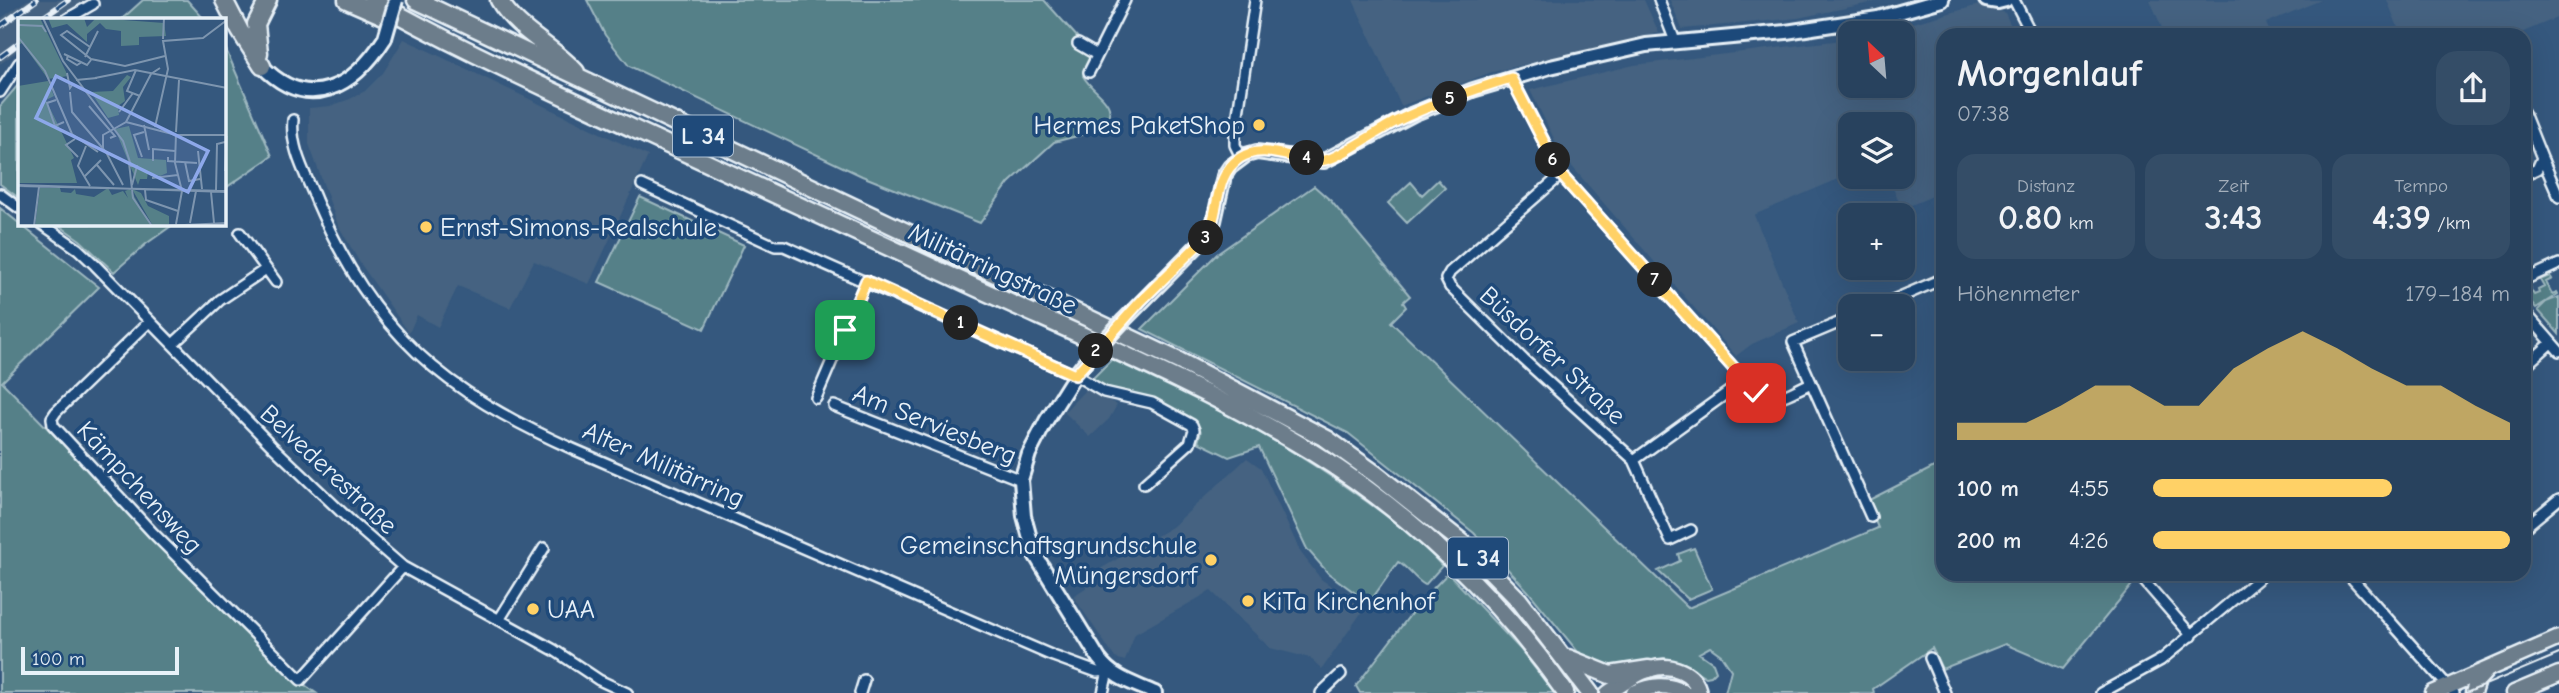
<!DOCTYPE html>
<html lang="de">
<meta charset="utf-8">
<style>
:root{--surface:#28425e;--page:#344d67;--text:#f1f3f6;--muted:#a5b0bc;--line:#445b73;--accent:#ffd166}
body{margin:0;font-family:"Comic Neue",sans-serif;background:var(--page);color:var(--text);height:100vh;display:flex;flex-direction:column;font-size:26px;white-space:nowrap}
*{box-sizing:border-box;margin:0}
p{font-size:23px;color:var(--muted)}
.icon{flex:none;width:38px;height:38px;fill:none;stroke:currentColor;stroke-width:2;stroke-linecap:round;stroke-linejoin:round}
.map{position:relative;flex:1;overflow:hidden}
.drawer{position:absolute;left:1936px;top:28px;width:595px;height:553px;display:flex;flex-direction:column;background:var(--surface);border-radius:21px;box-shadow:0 7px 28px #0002,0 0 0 2px var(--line)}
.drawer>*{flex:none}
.needle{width:46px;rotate:334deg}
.fabs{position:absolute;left:1838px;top:21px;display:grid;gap:14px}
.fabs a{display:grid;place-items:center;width:77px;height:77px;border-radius:14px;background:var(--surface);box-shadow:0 7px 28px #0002,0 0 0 2px var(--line);font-size:35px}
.scale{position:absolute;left:21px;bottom:18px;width:158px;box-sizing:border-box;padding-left:7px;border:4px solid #e8f1f8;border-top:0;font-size:19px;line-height:24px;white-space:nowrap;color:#e8f1f8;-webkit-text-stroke:5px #1f4a7a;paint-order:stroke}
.pin{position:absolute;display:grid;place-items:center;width:60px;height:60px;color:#fff;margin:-30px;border-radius:14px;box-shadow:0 4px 10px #0006}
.km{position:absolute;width:35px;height:35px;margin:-18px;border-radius:50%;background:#222;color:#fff;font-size:19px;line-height:35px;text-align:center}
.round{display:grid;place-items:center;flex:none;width:74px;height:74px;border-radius:21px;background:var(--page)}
.headline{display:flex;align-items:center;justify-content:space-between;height:119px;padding:0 21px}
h1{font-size:38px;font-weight:700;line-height:52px}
.figures{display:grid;grid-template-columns:repeat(3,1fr);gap:10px;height:119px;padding:7px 21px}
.figures div{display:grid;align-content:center;border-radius:18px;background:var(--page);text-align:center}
.figures b{font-size:35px;font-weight:700}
.figures small{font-size:19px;font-weight:400}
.figures p{font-size:19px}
.chart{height:196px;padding:14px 21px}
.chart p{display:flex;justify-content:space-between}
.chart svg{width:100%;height:126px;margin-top:7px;fill:var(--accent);opacity:.7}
ul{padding:0 21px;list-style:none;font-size:23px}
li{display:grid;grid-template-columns:112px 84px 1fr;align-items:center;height:52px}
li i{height:18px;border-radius:9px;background:var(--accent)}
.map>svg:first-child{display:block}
.built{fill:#446281}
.green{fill:#558088;stroke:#9eb8c0;stroke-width:2}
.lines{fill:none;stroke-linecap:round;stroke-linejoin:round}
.street-casing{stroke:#e8f1f8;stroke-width:14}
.secondary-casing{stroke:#e8f1f8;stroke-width:18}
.primary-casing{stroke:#e8f1f8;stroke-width:19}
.highway-casing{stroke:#e8f1f8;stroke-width:21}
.street{stroke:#1f4a7a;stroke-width:9}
.secondary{stroke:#1f4a7a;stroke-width:12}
.primary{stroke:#6c7d8b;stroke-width:14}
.highway{stroke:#6c7d8b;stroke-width:16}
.tram{stroke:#e8f1f8;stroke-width:2}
.rail-casing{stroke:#e8f1f8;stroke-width:6}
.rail{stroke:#1f4a7a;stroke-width:3.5;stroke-dasharray:10;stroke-linecap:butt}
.secondary-bridge-casing{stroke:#e8f1f8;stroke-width:18;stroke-linecap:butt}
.secondary-bridge{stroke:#1f4a7a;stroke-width:12}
.route-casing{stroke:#fff;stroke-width:14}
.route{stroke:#ffd166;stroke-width:9}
.poi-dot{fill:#ffd166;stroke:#1f4a7a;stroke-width:2.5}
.labels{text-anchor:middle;stroke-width:7;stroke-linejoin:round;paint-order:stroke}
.shield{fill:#1f4a7a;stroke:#acbfd2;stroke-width:2}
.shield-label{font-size:24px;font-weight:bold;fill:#e8f1f8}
.poi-label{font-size:26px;fill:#e8f1f8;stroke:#1f4a7a;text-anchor:start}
.street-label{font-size:26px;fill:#e8f1f8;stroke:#1f4a7a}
.inset-road{fill:none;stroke:#7d95af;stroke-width:2}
.view{fill:#8da8ea;fill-opacity:0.15;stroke:#8da8ea;stroke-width:3.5}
.inset-edge{fill:none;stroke:#e8f1f8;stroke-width:3.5}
</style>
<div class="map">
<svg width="2559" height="693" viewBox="0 0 2559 693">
<rect width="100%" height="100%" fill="#35587e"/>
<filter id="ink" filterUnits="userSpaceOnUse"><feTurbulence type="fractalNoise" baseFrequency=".0143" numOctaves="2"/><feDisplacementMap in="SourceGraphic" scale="14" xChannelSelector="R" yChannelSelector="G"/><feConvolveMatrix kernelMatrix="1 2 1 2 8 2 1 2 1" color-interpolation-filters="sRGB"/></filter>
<g filter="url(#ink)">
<!-- built -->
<path class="built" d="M27,0H89L62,19H19V50L0,64V19Z
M1353,0H1644L1659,33L1492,72L1401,106Z
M1670,0H1884L1798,18L1682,29Z
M2150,0H2321L2266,23L2271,35H2165Z
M2387,0H2559V17L2516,35H2401Z
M1979,5L2005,13L2015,35H1942V192L1902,209L1888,177H1902V124H1850V174L1754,215L1799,323L1752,344L1736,356L1562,155L1530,90L1634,65L1850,39V86H1902V33H1877Z
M404,39L648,156L589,284L534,261L510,308L458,286L438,327L417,315L409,333L360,263L338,225L309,144V108L330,106L350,99L365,91L383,73Z
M1087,388L1117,405L1109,419L1090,437L1064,412Z
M1247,458L1261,468L1301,553L1321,579L1364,609L1322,669L1310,658L1270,648L1211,591L1135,634L1125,661L1115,658L1073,596L1087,587L1083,579L1172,527Z"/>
<!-- green -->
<path class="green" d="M143,0H187L204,19H122Z
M587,0H1044L1079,39L1075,47L1088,55L1091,62L1083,76C1096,98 1124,102 1100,130L1054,142L1009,183L980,223L862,176L629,66L605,35Z
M224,45L272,156L224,189Z
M19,84V198L0,184V106Z
M1438,180L1445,188L1407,223L1388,203L1411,182L1422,195Z
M1314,186L1331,201L1410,296L1403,302L1406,307L1391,322L1688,608L1878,528L1867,501L1942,463V574H2105L2136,580L2063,669L2005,644L1942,669L1932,648L1873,689L1874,693H1725L1731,670L1721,655L1710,647L1699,653L1713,663L1716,671L1711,676L1706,677L1681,662L1664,658L1626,667L1605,668L1582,657L1528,591L1474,533L1348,433L1142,329L1217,254Z
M640,197L744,245L704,329L599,282Z
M0,208L99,287L2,382L288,673L316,693H0Z
M57,224H174L146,244L114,272L80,240Z
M2550,276L2552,279L2546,282L2552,294L2557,292L2558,294L2536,308L2524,294L2528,285L2534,295L2539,293L2538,290L2544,287L2540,280Z
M2559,297V334L2538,310L2546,302Z
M1113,358C1198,398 1280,439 1356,494C1386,515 1418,538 1442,566L1425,585C1413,578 1409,568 1398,562L1369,603L1328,573L1307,549L1259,447L1229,457L1198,442C1201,433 1203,428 1194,422L1157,400L1107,388L1092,379Z
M1694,548L1712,589L1688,599L1658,571L1680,561L1678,554Z
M1462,556L1527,624L1581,693H1576L1524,626L1459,559Z
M1448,573L1520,649L1554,693H1360L1356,686L1420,602Z"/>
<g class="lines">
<!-- street casing -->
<g class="street-casing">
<path id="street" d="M1659,0L1675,41
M2014,0L2032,35
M67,19L93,4
M1078,44L1097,55
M1089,72L1125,0
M1511,77L1561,175L1756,393C1778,405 1790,392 1811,383
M0,92L19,63
M2524,113L2542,158L2537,169L2524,175
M293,120C290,148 306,175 316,200C373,333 443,391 573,449L1053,656L1097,672L1108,671L1103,693
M1241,157L1235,145V134L1255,0
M2542,158L2559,197
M1561,175L1450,272L1446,279L1450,287L1524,360L1634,460L1670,540L1691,530
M642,185L775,246H784L1075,375L1104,392L1152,403L1192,425L1194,430L1190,443L1144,484
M0,194L19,208
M42,224L78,249L95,265L271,445L356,526L403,567L554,650L599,680L627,693
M240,233L276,282
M2524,280L2559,264
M1879,306L1942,279
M2524,311L2559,351
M1850,318L1793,342L1871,517
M150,321L56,412L52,418L53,425L153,533L301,680L403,567
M173,344L220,300L266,269
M2524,367L2551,343
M816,398L866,281
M834,406L1021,480
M1634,460L1745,380
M2524,528L2559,499
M2138,574L2192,636
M2348,574L2454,693
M499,620L544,548
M1930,658L1945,693
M860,693L864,680
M1321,693L1341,674
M2101,693L2161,660L2264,574"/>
</g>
<!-- secondary casing -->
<g class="secondary-casing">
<path id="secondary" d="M1986,0L1998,2L2006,0
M262,66C309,114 354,87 385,38
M1124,320L1208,235L1214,221L1224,176L1230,167L1246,155L1257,152L1324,161L1413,114L1473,90L1550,67L1646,45L1786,32L1878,18L1942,0
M1092,354L1075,375L1046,421L1029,454L1021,480L1024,516L1034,553L1099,659C1114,679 1133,683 1155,693"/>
</g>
<!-- primary casing -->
<g class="primary-casing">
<path id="primary" d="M1608,693C1621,685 1636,673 1651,669C1670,663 1696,672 1699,693
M1634,693C1652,685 1668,683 1685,693
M2433,693L2559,638
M2473,693L2477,681L2487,670
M2514,693L2559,674"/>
</g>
<!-- highway casing -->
<g class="highway-casing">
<path id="highway" d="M224,0L240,31L262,66
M347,0L386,17
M372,0C457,48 547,88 636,130C750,183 864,236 979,289C1091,340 1207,388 1312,452C1409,511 1500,599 1565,692
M416,0L1179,361L1327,439L1377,475L1463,543L1519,600L1590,693
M499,0C517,31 553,46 576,72
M259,53L256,24L268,0
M1568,658L1610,675L1649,669"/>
</g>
<!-- street -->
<use href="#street" class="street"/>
<!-- secondary -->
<use href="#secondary" class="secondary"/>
<!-- primary -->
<use href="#primary" class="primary"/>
<!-- highway -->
<use href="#highway" class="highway"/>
<!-- tram -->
<path class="tram" d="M2466,693L2559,654"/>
<!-- rail casing -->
<g class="rail-casing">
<path id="rail" d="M41,19L68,0
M0,26L36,0
M0,57L19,43"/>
</g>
<!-- rail -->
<use href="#rail" class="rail"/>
<!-- secondary-bridge casing -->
<g class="secondary-bridge-casing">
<path id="secondary-bridge" d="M385,38L396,0
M1092,354L1124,320"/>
</g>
<!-- secondary-bridge -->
<use href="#secondary-bridge" class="secondary-bridge"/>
</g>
</g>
<g class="lines" filter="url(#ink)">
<!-- route casing -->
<g class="route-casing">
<path id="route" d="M845,330L866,281L1075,375L1141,301L1208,235C1220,209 1214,175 1240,158C1265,141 1298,164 1325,160C1339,158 1379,130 1395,122C1432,104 1472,90 1511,78L1561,175L1756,393"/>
</g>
<!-- route -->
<use href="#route" class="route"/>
</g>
<!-- markers -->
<g class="poi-dot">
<circle cx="1259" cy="125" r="7"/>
<circle cx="426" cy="227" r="7"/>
<circle cx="1211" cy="560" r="7"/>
<circle cx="1248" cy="601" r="7"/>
<circle cx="533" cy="609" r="7"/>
</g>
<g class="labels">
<!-- shield labels -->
<g class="shield">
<rect x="673" y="115.5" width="60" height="41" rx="5"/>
<rect x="1448" y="537.5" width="60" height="41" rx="5"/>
</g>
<g class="shield-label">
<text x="703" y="144">L 34</text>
<text x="1478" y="566">L 34</text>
</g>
<!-- poi labels -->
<g class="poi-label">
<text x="1245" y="134" text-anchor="end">Hermes PaketShop</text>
<text x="440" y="236">Ernst-Simons-Realschule</text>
<text x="1197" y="554" text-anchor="end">Gemeinschaftsgrundschule<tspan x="1197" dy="30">Müngersdorf</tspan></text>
<text x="1262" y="610">KiTa Kirchenhof</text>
<text x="547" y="618">UAA</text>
</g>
<!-- street labels -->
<g class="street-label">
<text transform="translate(993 268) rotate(25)" y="9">Militärringstraße</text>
<text transform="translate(1553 355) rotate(43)" y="9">Büsdorfer Straße</text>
<text transform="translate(935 424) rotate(22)" y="9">Am Serviesberg</text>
<text transform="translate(664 464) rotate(24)" y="9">Alter Militärring</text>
<text transform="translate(329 469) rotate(43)" y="9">Belvederestraße</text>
<text transform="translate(140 487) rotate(47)" y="9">Kämpchensweg</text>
</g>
</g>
<!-- overview -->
<g transform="translate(18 18)">
<rect width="208" height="208" fill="#35587e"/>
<path d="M0,0H22L50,58L30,61L4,25L0,27ZM30,0H66L69,9L78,0L146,5L148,18L121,19V27L103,28V13L88,11L82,5L69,16V24L49,6L34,10ZM109,57L113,59L105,69L107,83L100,88L101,97L90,100L73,74L95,73ZM30,63L36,78L28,82L56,140L53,142L59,165H0V68ZM111,108L120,140L148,142L149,155L142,158L130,154L129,161H122L120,167L97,111ZM22,170H42L43,174L53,175L57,171L58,176L76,179L90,170L94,177L105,173L110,180L107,173L112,171L133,208H17ZM114,171L123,175L130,188L151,198V206L135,208Z" fill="#558088"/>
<path class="inset-road" d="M25,0L45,43L105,123L113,147M1,7L24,8L28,14M0,19L27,53L54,116L80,134M145,21L146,0M72,29L49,13L43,17L73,41L107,48L147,38M46,36L69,47L73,42M50,37L49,41L59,47L64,44M67,39L80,13M118,52L109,73L122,78M49,55L52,70L55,66L60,69M77,60L117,52L209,70M58,62L79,60M52,74L54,94L88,134L105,167M38,82L29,85L37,108L46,104M71,88L97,118L92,120M101,94L115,75M108,104L158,117H209M126,107L131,132M137,109L150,51L145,23L185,20L209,2M158,114L161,62M57,121L48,127L60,139M68,128L60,148L72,168M85,130V117L108,104L133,56L142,50M180,133L184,171M124,139L116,117L126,114M150,139V143L179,145M135,143V131L157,133M167,144L171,163L182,161M111,145L115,180L134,208M79,147L96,167M112,148H119L114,167M207,153L209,118M66,159L83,142M134,160L160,157M0,167L209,174M0,168L209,173M127,172L128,182L160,193M198,172L199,126L207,124M193,174L196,205M172,205L178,173M158,206L164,173L157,145L158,116M16,208L21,169M145,208L209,205"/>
<path class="view" d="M38,58L190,133L170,174L18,100Z"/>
<rect width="208" height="208" class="inset-edge"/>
</g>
</svg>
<div class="fabs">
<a><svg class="needle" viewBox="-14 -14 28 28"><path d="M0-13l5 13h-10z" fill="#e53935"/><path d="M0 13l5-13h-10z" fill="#a5b0bc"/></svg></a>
<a><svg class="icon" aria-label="layers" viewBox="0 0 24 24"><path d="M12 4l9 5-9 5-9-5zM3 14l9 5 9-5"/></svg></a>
<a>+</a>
<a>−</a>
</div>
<div class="scale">100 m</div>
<div class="pin" style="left:845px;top:330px;background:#1e9e55"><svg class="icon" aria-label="arrive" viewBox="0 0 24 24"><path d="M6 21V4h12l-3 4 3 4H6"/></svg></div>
<div class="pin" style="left:1756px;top:393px;background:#d93025"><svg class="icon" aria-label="check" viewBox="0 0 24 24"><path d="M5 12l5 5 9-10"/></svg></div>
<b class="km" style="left:961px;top:323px">1</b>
<b class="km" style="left:1096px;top:351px">2</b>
<b class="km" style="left:1206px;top:238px">3</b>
<b class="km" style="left:1307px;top:158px">4</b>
<b class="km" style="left:1450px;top:99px">5</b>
<b class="km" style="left:1553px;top:160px">6</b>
<b class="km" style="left:1655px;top:280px">7</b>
<section class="drawer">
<div class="headline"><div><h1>Morgenlauf</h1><p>07:38</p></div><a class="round"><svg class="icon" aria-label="share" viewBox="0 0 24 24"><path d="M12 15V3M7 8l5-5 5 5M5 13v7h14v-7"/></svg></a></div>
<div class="figures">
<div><p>Distanz</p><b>0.80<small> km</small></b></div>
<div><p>Zeit</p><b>3:43</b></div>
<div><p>Tempo</p><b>4:39<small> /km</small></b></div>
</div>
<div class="chart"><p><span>Höhenmeter</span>179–184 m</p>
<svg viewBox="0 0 160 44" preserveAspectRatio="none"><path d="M0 44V38L10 38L20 38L30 32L40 25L50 25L60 32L70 32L80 19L90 12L100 6L110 12L120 19L130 25L140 25L150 32L160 38V44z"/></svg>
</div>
<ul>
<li><b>100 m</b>4:55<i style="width:67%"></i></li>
<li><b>200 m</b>4:26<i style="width:100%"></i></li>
</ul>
</section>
</div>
